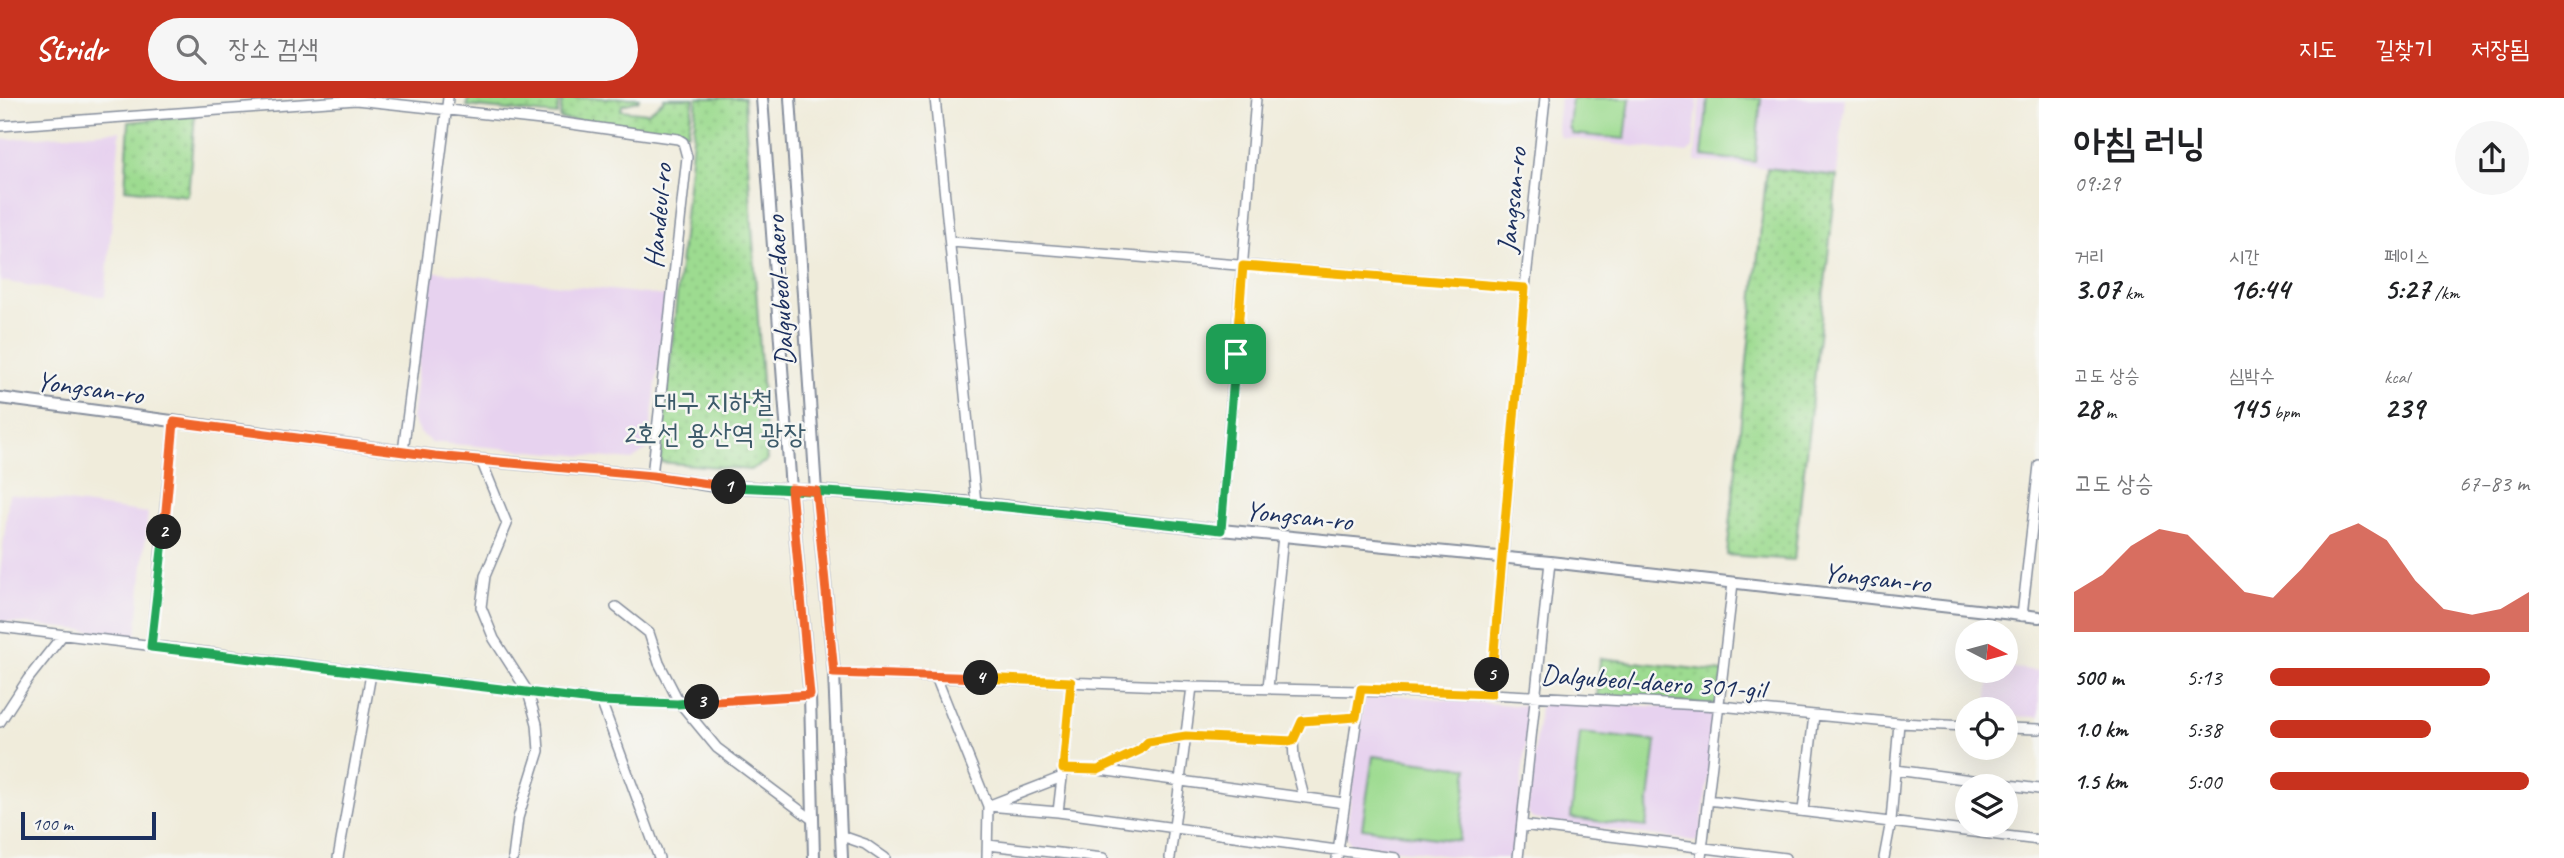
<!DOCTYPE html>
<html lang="ko">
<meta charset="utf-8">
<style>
:root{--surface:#fff;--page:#f6f6f6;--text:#202124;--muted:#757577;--accent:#c8321e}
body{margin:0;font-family:Caveat,"Poor Story",sans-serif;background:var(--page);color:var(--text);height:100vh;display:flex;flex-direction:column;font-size:26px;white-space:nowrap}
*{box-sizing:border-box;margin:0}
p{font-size:23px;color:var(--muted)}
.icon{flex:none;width:38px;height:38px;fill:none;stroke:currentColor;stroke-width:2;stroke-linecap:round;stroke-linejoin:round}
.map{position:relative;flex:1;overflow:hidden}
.side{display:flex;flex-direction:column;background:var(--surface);width:525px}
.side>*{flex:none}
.needle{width:46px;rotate:96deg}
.fabs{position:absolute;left:1955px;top:522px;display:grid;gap:14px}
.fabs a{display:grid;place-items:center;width:63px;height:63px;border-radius:50%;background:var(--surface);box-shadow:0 7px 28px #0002;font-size:35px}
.scale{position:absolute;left:21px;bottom:18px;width:135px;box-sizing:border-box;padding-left:7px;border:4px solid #1b2f5e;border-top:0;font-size:19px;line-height:24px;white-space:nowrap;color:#1b2f5e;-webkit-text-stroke:5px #f6f6f2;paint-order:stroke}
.pin{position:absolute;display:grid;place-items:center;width:60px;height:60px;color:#fff;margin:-30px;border-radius:14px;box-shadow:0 4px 10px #0006}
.km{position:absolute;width:35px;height:35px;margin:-18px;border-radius:50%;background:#222;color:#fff;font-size:19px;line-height:35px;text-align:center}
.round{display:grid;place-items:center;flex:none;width:74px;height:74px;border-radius:37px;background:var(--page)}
.headline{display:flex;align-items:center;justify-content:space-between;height:119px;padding:0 35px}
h1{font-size:38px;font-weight:800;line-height:52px}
.figures{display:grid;grid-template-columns:repeat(3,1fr);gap:10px;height:119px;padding:7px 35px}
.figures div{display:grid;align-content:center}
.figures b{font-size:30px;font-weight:800}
.figures small{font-size:19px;font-weight:400}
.figures p{font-size:19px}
.chart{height:196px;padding:14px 35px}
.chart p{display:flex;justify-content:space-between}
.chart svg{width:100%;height:126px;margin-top:7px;fill:var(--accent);opacity:.7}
ul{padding:0 35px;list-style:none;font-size:23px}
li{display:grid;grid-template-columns:112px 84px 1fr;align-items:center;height:52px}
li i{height:18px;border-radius:9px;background:var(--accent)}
header{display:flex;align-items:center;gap:42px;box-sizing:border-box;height:98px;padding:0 35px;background:var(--accent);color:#fff}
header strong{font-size:33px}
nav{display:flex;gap:38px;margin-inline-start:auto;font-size:24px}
.search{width:490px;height:63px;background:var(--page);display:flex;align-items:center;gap:18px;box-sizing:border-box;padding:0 24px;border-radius:38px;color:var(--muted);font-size:26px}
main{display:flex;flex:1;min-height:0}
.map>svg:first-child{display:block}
.built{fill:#e7d2ef}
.grass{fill:#9ddb90;stroke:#5c8577;stroke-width:2}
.park{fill:url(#park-dots);stroke:#5c8577;stroke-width:2}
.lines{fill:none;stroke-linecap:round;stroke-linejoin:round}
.minor-casing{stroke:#868e9c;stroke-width:12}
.major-casing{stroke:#868e9c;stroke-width:14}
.minor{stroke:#fff;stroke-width:9}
.major{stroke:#fff;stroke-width:10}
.split-1-casing{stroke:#fff;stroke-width:14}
.split-2-casing{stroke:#fff;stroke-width:14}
.split-3-casing{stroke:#fff;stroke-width:14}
.split-4-casing{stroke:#fff;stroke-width:14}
.split-5-casing{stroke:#fff;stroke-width:14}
.split-6-casing{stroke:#fff;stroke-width:14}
.split-1{stroke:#22a559;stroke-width:9}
.split-2{stroke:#f0652b;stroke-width:9}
.split-3{stroke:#22a559;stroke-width:9}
.split-4{stroke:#f0652b;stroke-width:9}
.split-5{stroke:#f5b400;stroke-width:9}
.split-6{stroke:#f5b400;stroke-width:9}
.labels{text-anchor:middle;stroke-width:5;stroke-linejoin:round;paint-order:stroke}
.street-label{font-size:28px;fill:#1b2f5e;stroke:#f6f6f2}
.park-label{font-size:28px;fill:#3c5a6a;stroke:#f6f6f2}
</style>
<header>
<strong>Stridr</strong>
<div class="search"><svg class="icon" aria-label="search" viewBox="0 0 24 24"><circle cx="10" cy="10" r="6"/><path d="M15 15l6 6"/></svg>장소 검색</div>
<nav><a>지도</a><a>길찾기</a><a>저장됨</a></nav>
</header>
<main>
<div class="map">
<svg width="2039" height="760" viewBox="0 0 2039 760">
<defs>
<pattern id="park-dots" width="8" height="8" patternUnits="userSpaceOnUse" patternTransform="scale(1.75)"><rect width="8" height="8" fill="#9ddb90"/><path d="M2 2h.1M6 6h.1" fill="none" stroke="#87bc7f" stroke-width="1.8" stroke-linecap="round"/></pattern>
</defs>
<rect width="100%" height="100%" fill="#f6f6f2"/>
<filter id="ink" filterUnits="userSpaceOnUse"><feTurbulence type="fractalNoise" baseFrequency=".0143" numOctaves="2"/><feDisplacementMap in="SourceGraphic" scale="14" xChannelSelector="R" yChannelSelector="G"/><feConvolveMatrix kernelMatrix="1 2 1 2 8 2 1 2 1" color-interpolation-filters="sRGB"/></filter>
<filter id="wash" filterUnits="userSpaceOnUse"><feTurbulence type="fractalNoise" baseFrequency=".00686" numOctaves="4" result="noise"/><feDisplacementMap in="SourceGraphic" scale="28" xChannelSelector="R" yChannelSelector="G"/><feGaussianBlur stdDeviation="1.57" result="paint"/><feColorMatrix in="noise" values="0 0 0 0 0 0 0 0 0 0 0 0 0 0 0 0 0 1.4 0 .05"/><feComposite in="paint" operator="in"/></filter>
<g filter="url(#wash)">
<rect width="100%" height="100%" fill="#f0ecdb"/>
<!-- built -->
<path class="built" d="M1560,0H1698L1693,50L1687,55L1560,39L1557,29Z
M1700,0H1845L1837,77L1695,63Z
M120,33L105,199L0,183V42Z
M429,173L667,198L648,351L632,362L431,344L420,335L412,321Z
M9,396L148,415L136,538L0,523V475Z
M2006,569L2039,573V619L2006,618V611H1987L1990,572H2006Z
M1372,595L1524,608L1529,614L1513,760H1466L1350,746L1346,736L1364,600Z
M1547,602L1710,612L1715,618L1701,736L1695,743L1533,721L1527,715L1540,609Z"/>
<!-- grass -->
<path class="grass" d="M1572,0H1630L1625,41L1573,36L1569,29Z
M1708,0H1761L1755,64L1702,58Z
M1580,635L1656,643L1646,729L1571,720Z
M1373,658L1468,670L1459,743L1362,730Z"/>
<!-- park -->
<path class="park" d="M468,0H559L557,17L467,8Z
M562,0H639L638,3L622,7L621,12L648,15L663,3L664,0H694L688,35L560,21Z
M697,0H744L767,363L750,372L660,364Z
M195,17L188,98L125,91L129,24Z
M1767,70L1837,78L1794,462L1727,457Z
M1600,560L1724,574L1717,607L1597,599Z"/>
</g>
<g filter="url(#ink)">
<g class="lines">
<!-- minor casing -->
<g class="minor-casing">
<path id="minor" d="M935,0L976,405
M0,28L356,2L550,23L678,41L683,44L687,59L652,378
M951,144L1525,190
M403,354L448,0
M481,362L507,426L485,478L481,509L494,541L528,594L537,626L539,653L518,720L513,760
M1221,432L1256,0
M616,509L649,535L659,565L679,604L717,650L813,722
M2022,518L2039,367
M0,529L601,603L677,606L810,597
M151,549L174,324
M834,575L1192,589L1491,596L1720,608L1899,625L1967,628
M936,579L988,708L987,760
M1268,590L1283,438
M1491,596L1525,190L1545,0
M601,603L659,760
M0,624L28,581L62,538
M2006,630L2039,631
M1063,671L1071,584
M1100,671L1140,652L1148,644L1186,638L1293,643
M1896,672L2039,691
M1304,699L1294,661L1293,643L1302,623L1356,619
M1708,702L2039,742
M990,707L1062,679
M988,708L1058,714L1395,760
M1803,713L1814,617
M1058,714L1063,671L1100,672L1344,705
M1522,727L1785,760
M842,738L865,746L885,760
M988,747L1103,760
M338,760L371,576
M1170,760L1192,589
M1337,760L1361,591
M1518,760L1550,464
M1701,760L1733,485
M1884,760L1891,723L1899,625"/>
</g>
<!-- major casing -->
<g class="major-casing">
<path id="major" d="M762,0L791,391L810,597L814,760
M790,0L816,393L834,575L842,760
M0,300L435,358L652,378L714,388L816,393L976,405L1221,432L1550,464L2039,519"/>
</g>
<!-- minor -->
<use href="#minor" class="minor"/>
<!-- major -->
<use href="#major" class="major"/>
</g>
</g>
<g class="lines" filter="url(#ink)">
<!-- split-1 casing -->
<g class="split-1-casing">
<path id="split-1" d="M729,389C894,395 1057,414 1221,432L1236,256"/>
</g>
<!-- split-2 casing -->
<g class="split-2-casing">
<path id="split-2" d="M164,434L174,324L435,358L652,378L729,389"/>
</g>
<!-- split-3 casing -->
<g class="split-3-casing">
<path id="split-3" d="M164,434L151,549L601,603L677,606L702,604"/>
</g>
<!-- split-4 casing -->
<g class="split-4-casing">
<path id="split-4" d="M702,604L810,597L791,391L816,393L834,575L981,580"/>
</g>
<!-- split-5 casing -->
<g class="split-5-casing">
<path id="split-5" d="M981,580L1071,584L1063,671L1098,672L1140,652L1148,644L1186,638L1293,643L1302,623L1356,619L1361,591L1491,596L1492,577"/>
</g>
<!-- split-6 casing -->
<g class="split-6-casing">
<path id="split-6" d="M1236,256L1243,168L1525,190L1492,577"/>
</g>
<!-- split-1 -->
<use href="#split-1" class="split-1"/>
<!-- split-2 -->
<use href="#split-2" class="split-2"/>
<!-- split-3 -->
<use href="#split-3" class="split-3"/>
<!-- split-4 -->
<use href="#split-4" class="split-4"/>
<!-- split-5 -->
<use href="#split-5" class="split-5"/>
<!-- split-6 -->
<use href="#split-6" class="split-6"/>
</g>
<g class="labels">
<!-- street labels -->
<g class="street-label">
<text transform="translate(1511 102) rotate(-84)" y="10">Jangsan-ro</text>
<text transform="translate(657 118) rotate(-85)" y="10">Handeul-ro</text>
<text transform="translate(779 193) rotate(-94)" y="10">Dalgubeol-daero</text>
<text transform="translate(90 289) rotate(8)" y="10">Yongsan-ro</text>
<text transform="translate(1299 417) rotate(6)" y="10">Yongsan-ro</text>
<text transform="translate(1877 479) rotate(6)" y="10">Yongsan-ro</text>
<text transform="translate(1653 583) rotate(4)" y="10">Dalgubeol-daero 301-gil</text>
</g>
<!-- park labels -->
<g class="park-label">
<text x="714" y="313">대구 지하철<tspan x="714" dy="32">2호선 용산역 광장</tspan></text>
</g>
</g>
</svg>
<div class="fabs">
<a><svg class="needle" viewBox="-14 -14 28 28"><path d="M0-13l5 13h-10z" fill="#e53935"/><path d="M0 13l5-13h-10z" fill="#757577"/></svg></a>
<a><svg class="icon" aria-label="locate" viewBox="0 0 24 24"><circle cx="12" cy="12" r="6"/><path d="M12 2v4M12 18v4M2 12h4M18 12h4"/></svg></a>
<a><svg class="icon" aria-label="layers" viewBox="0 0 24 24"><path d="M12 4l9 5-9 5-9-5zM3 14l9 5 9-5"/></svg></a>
</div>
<div class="scale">100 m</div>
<div class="pin" style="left:1236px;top:256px;background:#1e9e55"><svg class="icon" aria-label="arrive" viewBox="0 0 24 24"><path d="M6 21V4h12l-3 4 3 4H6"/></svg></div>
<b class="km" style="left:729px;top:389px">1</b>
<b class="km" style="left:164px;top:434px">2</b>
<b class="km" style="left:702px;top:604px">3</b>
<b class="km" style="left:981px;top:580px">4</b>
<b class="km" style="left:1492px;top:577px">5</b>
</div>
<section class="side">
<div class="headline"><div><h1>아침 러닝</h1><p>09:29</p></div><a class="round"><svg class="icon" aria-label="share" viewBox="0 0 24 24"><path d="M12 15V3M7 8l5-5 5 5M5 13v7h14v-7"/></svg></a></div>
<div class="figures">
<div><p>거리</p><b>3.07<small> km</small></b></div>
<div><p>시간</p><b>16:44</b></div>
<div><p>페이스</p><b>5:27<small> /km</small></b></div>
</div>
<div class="figures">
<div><p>고도 상승</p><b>28<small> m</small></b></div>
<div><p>심박수</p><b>145<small> bpm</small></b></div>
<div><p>kcal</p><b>239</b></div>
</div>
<div class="chart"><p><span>고도 상승</span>67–83 m</p>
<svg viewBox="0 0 160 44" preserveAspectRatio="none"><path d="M0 44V30L10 24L20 14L30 8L40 10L50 20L60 30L70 32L80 22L90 10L100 6L110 12L120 26L130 36L140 38L150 36L160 30V44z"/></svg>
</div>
<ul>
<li><b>500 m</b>5:13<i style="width:85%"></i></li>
<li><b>1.0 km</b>5:38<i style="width:62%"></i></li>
<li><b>1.5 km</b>5:00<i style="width:100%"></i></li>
</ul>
</section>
</main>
